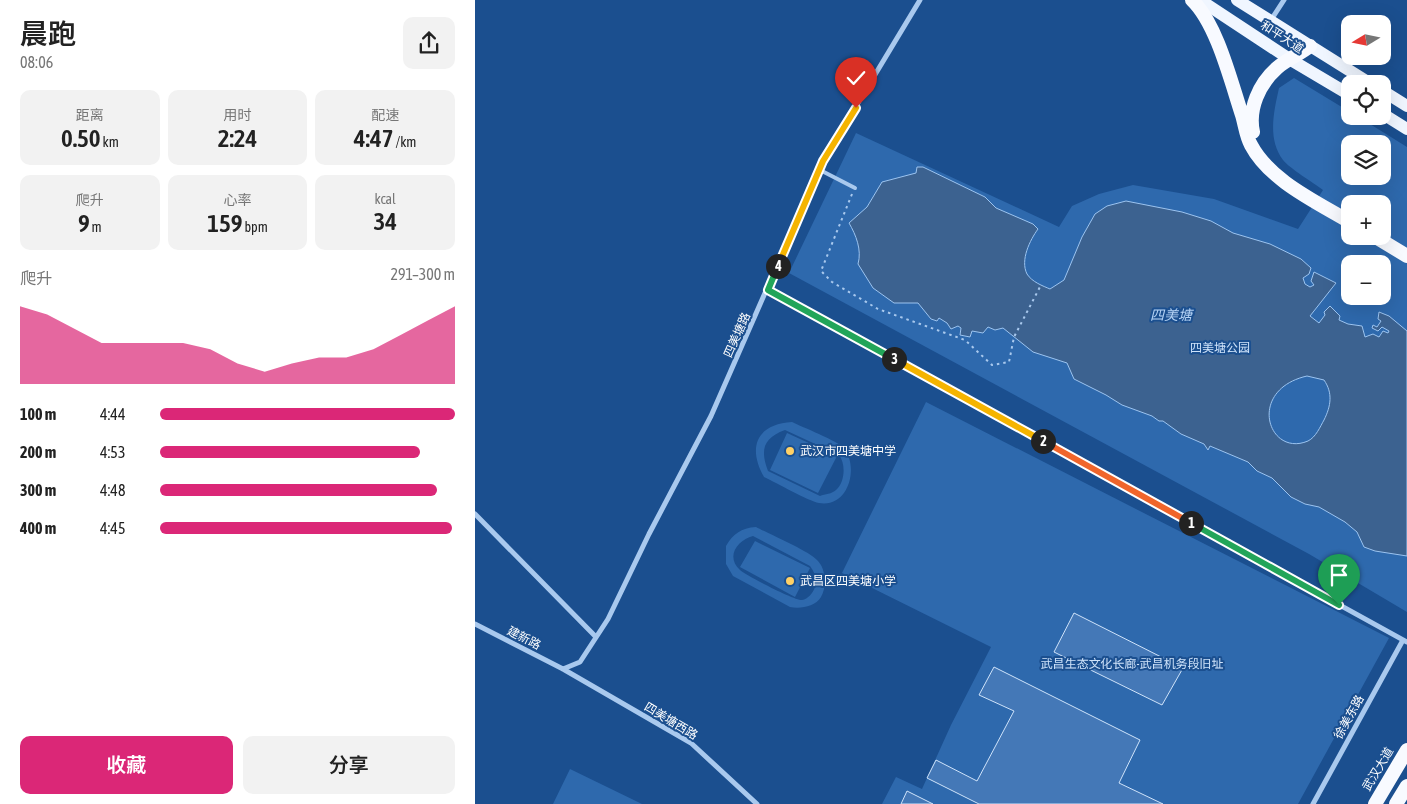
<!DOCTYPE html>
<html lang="zh">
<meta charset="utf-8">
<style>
:root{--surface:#fff;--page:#f2f2f2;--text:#222;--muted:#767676;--accent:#db2777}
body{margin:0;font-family:"Asap Condensed","Noto Sans SC",sans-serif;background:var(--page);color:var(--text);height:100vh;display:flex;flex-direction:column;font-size:19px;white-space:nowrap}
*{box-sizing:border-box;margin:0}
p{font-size:16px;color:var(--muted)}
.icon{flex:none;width:28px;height:28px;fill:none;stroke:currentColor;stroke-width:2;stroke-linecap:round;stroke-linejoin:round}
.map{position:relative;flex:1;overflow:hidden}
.details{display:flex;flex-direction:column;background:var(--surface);width:475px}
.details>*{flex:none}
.needle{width:32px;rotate:260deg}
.fabs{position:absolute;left:866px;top:15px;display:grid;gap:10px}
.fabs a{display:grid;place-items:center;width:50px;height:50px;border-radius:10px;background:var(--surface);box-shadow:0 5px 20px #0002;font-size:25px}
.pin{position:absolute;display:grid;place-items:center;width:42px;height:42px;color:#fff;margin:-51px -21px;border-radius:50% 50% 50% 0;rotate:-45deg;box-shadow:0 0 5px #0007}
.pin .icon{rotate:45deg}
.km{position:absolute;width:25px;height:25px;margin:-12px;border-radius:50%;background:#222;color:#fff;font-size:14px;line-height:25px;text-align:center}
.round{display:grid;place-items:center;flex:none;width:52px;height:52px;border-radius:10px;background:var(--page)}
.headline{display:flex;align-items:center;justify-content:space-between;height:85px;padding:0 20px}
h1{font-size:28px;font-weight:600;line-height:38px}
.figures{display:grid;grid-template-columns:repeat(3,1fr);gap:8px;height:85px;padding:5px 20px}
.figures div{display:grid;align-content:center;border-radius:10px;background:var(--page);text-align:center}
.figures b{font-size:25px;font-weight:600}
.figures small{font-size:14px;font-weight:400}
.figures p{font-size:14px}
.chart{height:140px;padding:10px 20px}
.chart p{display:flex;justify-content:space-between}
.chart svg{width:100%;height:90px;margin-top:5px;fill:var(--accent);opacity:.7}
.button{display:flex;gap:10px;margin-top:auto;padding:10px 20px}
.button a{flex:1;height:58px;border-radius:10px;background:var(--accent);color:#fff;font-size:20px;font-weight:600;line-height:58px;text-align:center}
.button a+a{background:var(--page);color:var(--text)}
ul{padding:0 20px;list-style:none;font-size:16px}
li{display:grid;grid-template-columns:80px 60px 1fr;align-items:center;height:38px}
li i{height:12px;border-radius:6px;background:var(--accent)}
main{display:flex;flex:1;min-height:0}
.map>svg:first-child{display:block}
.green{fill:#2e69ad;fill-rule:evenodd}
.water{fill:#3c6290;stroke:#9cc4f0;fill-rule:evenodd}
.building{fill:#4478b7;stroke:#cfe3fa}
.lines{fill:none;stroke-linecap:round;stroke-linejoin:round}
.path{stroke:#a9c9ee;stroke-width:2;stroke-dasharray:2.5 4;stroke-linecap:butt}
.service{stroke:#a9c9ee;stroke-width:4}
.minor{stroke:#a9c9ee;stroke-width:5}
.primary{stroke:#f0f6ff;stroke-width:12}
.trunk{stroke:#f8faff;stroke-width:14}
.split-1-casing{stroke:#fff;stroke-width:10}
.split-2-casing{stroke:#fff;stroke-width:10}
.split-3-casing{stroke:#fff;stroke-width:10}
.split-4-casing{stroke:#fff;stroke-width:10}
.split-5-casing{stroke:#fff;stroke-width:10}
.split-1{stroke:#22a559;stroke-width:6}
.split-2{stroke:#f0652b;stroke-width:6}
.split-3{stroke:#f5b400;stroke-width:6}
.split-4{stroke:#22a559;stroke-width:6}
.split-5{stroke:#f5b400;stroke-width:6}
.poi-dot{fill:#ffd166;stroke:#1b4f8f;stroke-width:2}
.labels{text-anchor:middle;stroke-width:4;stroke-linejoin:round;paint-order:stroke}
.street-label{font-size:12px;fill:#fff;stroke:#1b4f8f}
.park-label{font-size:12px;fill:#cfe3fa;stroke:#1b4f8f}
.poi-label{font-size:12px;fill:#fff;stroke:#1b4f8f;text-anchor:start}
.water-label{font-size:14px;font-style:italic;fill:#b5d3f5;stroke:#1b4f8f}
</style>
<main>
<section class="details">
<div class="headline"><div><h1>晨跑</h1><p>08:06</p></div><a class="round"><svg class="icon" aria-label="share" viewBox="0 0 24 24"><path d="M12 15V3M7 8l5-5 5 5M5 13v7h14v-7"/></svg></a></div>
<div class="figures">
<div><p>距离</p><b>0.50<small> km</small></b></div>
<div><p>用时</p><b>2:24</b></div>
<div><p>配速</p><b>4:47<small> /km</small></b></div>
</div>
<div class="figures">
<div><p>爬升</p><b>9<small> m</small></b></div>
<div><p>心率</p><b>159<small> bpm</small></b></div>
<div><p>kcal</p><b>34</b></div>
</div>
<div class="chart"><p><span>爬升</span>291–300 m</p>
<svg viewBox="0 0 160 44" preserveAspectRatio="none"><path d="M0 44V6L10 10L20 17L30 24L40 24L50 24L60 24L70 27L80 34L90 38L100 34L110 31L120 31L130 27L140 20L150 13L160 6V44z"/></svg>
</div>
<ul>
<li><b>100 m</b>4:44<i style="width:100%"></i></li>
<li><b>200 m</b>4:53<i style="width:88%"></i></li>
<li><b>300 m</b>4:48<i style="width:94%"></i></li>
<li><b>400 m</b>4:45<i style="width:99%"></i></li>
</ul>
<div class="button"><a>收藏</a><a>分享</a></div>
</section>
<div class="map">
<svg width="932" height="804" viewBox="0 0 932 804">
<rect width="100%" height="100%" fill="#1b4f8f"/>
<!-- green -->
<path class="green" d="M819,78L875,112V116H882L932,147V612L834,554L314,273L381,133L584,227L597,206L624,194L658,185L739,199L823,229L848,190C839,183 814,168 808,160C792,139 799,111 804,88ZM875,144H908V176H875ZM875,204H908V236H875ZM875,264H908V296H875Z
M451,402L914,638L823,804H407L421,777L447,789L476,725L516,647L367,573Z
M317,422C327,427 363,441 369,448C384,467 374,508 344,503C333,501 302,483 289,477C272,447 282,424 317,422ZM310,430L364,455C371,464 370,482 361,490C357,494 350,494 345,496L293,471C285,450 288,438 310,430Z
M312,433L362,456L343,493L295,470Z
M281,527C294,534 334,551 342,560C351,568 352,587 346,597C340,607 325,609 315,607L258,576L251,564V546C258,534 266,528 281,527ZM278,536L335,566C340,573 342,578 340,587C338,593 333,599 327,600C321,601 270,575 265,570C250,556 263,540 278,536Z
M280,541L335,568L320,597L265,567Z
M95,769L167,804H78Z"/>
<!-- water -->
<path class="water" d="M442,167H448L510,197L521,208L558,224L563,229C555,240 545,260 552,274C557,282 568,286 575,289L589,280L607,237L620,214L632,206L651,201L707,212L736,221L758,233L795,244L826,259L836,268L834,274L828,278L830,284L835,287L839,285L836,281L839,272L861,283L835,316L844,323L850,315L849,312L855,306L865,316L864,320L873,324L887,326L890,337L898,334L904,337L908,331L913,333L914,331L907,327L903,331L897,328L898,325L902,327L906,321L903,319L904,312L914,316L932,331V556L900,551L889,547L882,532L870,522L844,507L830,504L816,497L797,478L782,471L773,462L735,446L733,450L729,444L706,434L688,421H684L677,416L647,405L631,395L599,379L592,363L558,352L528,328L520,330L513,327L508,333L497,331L495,337L485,335L486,328L483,326L476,329L472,323L464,318L462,321L456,319L443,303H419L398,288L383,264C387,250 381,235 374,223L392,207L407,182L441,173ZM832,376L849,380C858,393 856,406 849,420C845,427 841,437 833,441C793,458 771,390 832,376Z"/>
<!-- building -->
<path class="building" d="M599,613L708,668L687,705L579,652Z
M519,667L665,740L644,783L688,804H504L452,778L461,760L502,781L539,711L504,695Z
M432,791L458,804H426Z"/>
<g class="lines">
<!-- path -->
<path class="path" d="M377,194L346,271L357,282L403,309L490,340L517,365L534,362L539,337L566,285"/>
<!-- service -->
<path class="service" d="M345,170L380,188"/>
<!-- minor -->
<path class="minor" d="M796,20L809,0
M293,290L932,642
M0,514L121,637
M0,624L88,669L216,743L282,804
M88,669L105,662L133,619L174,534L236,416L348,161L445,0
M838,804L928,640"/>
<!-- primary -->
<path class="primary" d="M725,0L816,60L875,95
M762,0L896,84
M908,91L932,106
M908,114L932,129"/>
<!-- trunk -->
<path class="trunk" d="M717,0C742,24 756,82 767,115C770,125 771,136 776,145C795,181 842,202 875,222
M778,132C773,109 784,84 802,68C811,60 825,54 835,46
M899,236L932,256
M900,804L932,750
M921,804L932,786"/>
</g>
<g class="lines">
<!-- split-1 casing -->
<g class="split-1-casing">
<path id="split-1" d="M716,523L864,605"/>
</g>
<!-- split-2 casing -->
<g class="split-2-casing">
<path id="split-2" d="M568,441L716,523"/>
</g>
<!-- split-3 casing -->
<g class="split-3-casing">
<path id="split-3" d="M419,359L568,441"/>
</g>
<!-- split-4 casing -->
<g class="split-4-casing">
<path id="split-4" d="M303,266L293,290L419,359"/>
</g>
<!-- split-5 casing -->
<g class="split-5-casing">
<path id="split-5" d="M303,266L348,161L381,108"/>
</g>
<!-- split-1 -->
<use href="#split-1" class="split-1"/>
<!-- split-2 -->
<use href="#split-2" class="split-2"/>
<!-- split-3 -->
<use href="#split-3" class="split-3"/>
<!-- split-4 -->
<use href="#split-4" class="split-4"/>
<!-- split-5 -->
<use href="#split-5" class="split-5"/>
</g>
<!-- markers -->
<g class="poi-dot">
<circle cx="315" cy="451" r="5"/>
<circle cx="315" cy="581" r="5"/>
</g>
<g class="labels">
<!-- street labels -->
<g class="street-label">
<text transform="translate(807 37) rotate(33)" y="4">和平大道</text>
<text transform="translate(262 335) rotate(-66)" y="4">四美塘路</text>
<text transform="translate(49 638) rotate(27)" y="4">建新路</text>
<text transform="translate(874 717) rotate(-61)" y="4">徐美东路</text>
<text transform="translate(196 721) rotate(31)" y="4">四美塘西路</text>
<text transform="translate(903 769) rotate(-59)" y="4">武汉大道</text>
</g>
<!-- park labels -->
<g class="park-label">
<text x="745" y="352">四美塘公园</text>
<text x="657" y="668">武昌生态文化长廊-武昌机务段旧址</text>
</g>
<!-- poi labels -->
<g class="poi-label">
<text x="325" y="455">武汉市四美塘中学</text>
<text x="325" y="585">武昌区四美塘小学</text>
</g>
<!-- water labels -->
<g class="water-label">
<text x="696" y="320">四美塘</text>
</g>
</g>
</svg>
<div class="fabs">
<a><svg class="needle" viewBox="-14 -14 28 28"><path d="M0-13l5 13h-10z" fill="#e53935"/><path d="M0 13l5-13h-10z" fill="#767676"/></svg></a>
<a><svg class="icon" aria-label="locate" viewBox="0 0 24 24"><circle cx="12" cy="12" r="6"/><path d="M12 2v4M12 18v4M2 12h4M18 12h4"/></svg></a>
<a><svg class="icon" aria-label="layers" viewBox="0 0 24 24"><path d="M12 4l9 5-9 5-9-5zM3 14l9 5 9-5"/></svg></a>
<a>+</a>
<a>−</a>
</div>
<div class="pin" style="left:864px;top:605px;background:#1e9e55"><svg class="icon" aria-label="arrive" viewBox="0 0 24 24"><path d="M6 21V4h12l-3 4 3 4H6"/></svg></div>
<div class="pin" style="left:381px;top:108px;background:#d93025"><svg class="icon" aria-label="check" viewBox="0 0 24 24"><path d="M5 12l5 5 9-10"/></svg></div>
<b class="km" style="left:716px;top:523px">1</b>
<b class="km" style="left:568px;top:441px">2</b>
<b class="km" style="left:419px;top:359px">3</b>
<b class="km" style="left:303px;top:266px">4</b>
</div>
</main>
